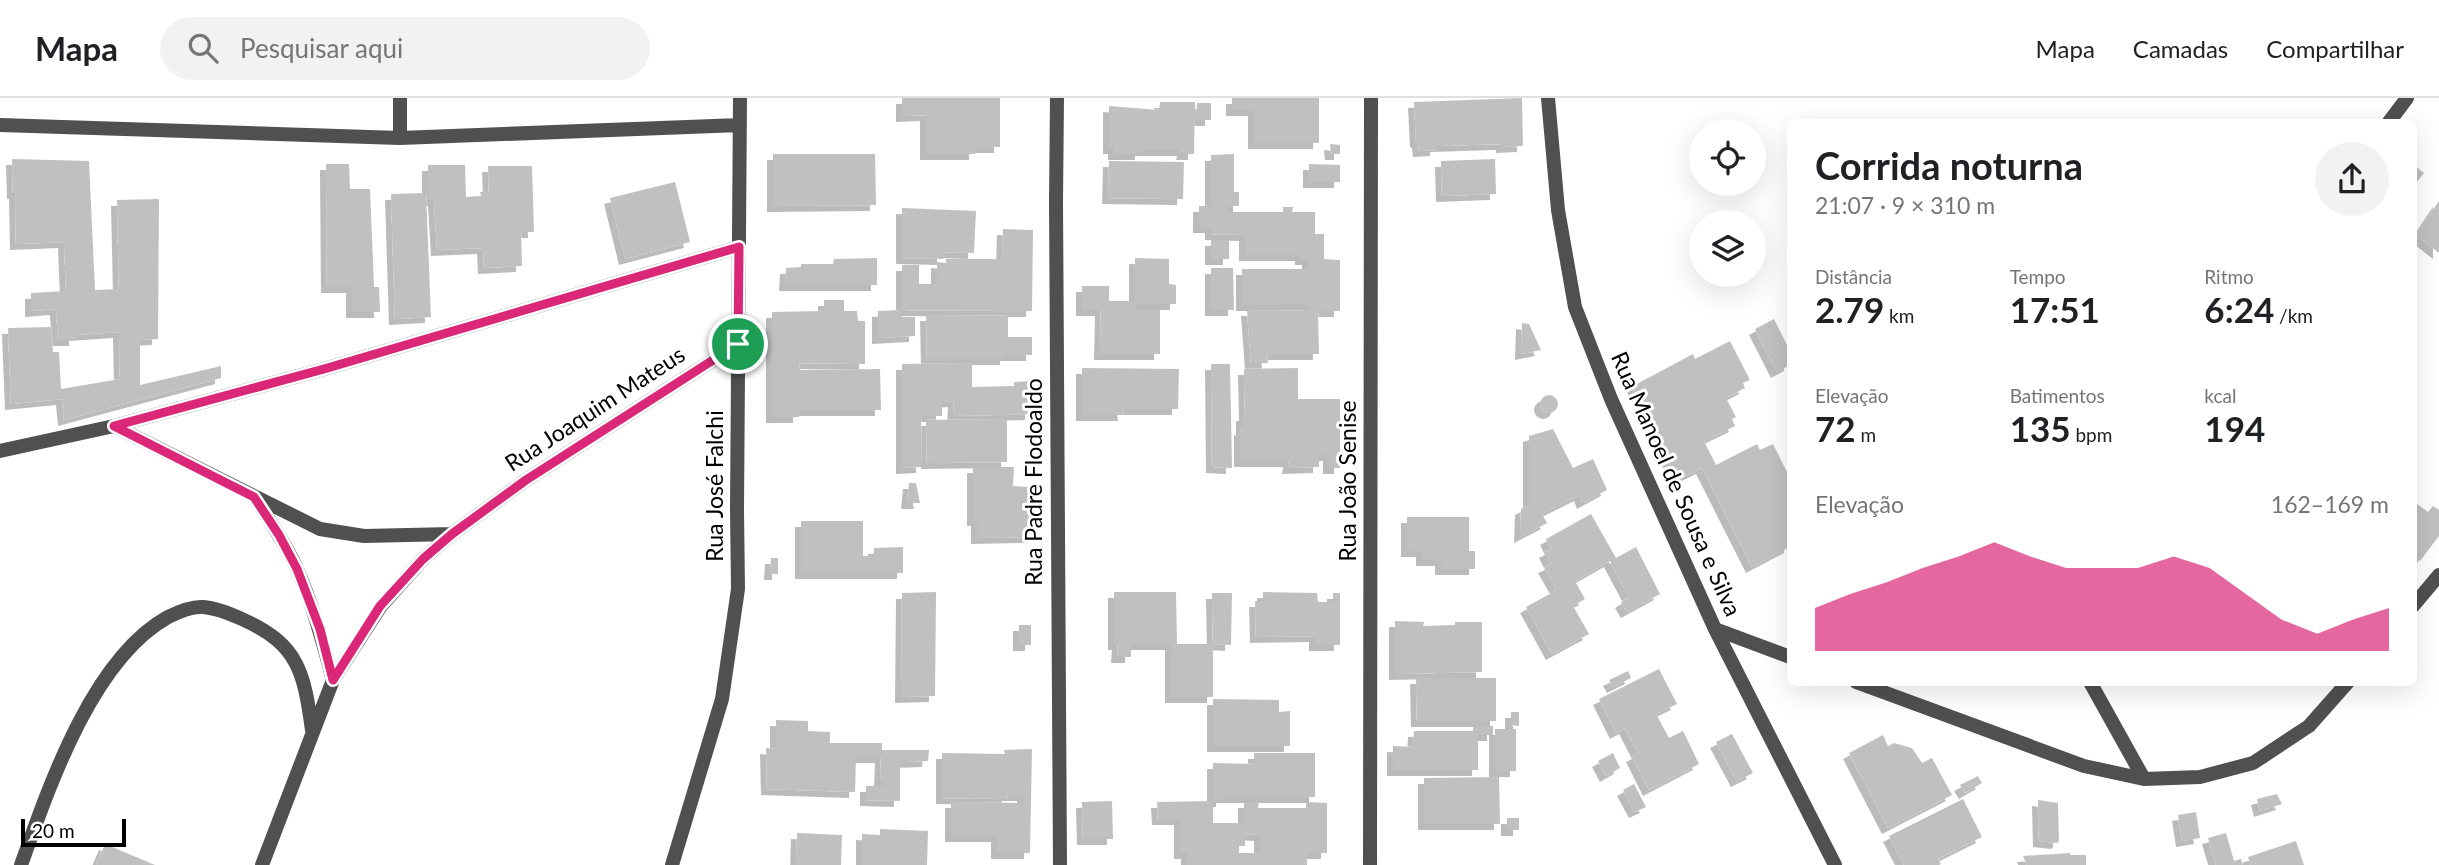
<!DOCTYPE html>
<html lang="pt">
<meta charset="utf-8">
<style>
:root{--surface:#fff;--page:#f2f2f2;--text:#202124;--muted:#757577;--line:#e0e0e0;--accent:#db2777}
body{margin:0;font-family:Lato,sans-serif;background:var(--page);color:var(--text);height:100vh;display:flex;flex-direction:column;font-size:26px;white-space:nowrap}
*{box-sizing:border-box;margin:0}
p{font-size:23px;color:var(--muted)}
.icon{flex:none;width:38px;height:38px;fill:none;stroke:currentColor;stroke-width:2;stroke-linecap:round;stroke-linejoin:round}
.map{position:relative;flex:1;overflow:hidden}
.sheet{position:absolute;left:1787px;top:21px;width:630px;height:567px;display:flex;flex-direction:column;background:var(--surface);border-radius:10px;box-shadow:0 7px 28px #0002}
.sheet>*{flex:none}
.fabs{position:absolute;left:1689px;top:21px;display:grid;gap:14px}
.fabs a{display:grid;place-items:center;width:77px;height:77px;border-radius:50%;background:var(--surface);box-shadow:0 7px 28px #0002;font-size:35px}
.scale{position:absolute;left:21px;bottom:18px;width:105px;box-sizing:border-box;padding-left:7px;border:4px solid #000;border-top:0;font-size:19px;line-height:24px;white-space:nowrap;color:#000;-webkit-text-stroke:5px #fff;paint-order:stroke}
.pin{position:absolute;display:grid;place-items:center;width:60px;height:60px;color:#fff;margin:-30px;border:4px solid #fff;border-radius:50%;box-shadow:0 2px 7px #0007}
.round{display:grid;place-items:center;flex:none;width:74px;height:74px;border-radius:37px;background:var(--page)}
.summary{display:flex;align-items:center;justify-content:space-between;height:119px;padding:0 28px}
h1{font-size:38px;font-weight:700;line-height:52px}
.metrics{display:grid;grid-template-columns:repeat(3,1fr);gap:10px;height:119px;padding:7px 28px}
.metrics div{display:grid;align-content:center}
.metrics b{font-size:35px;font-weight:700}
.metrics small{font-size:19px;font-weight:400}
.metrics p{font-size:19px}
.chart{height:196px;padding:14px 28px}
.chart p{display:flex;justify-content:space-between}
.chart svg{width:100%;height:126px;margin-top:7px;fill:var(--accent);opacity:.7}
header{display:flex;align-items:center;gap:42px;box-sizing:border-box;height:98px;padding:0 35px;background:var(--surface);border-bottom:2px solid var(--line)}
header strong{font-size:33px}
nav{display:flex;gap:38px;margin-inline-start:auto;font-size:24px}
.search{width:490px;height:63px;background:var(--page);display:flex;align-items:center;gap:18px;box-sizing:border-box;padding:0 24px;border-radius:38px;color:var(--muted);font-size:26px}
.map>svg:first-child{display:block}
.building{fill:#c0c0c0;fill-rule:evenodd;filter:url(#shadow)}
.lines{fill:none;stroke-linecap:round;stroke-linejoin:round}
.street{stroke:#505050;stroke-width:14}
.route-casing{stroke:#fff;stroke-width:14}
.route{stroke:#db2777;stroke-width:9}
.labels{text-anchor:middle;stroke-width:6;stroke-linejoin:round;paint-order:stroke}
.street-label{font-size:23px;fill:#000;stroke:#fff}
</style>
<header>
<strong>Mapa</strong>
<div class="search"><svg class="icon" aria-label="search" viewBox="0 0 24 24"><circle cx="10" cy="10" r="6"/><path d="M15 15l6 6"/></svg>Pesquisar aqui</div>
<nav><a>Mapa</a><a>Camadas</a><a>Compartilhar</a></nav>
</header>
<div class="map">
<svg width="2439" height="767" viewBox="0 0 2439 767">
<defs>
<filter id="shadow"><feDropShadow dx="-6" dy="6" stdDeviation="0" flood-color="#0004"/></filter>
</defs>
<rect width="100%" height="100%" fill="#fff"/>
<!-- building -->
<path class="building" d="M902,0H1000V49H975V56H926V17L902,18Z
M1232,0H1319V45H1254V12H1232Z
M1522,0L1523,48L1502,49V46L1436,48V52L1419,53L1418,44L1416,43L1414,4Z
M1160,4H1195L1194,56H1182L1183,52H1141V56H1114V50H1109V8L1159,12Z
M1197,5H1211V22H1196Z
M1330,46L1340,47V56H1331Z
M773,56H875L876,107L773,108Z
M1234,56V94H1239V108H1227V114H1283V109H1293L1292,114H1315V136H1324V161L1340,162V213H1318L1319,256H1267L1268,265H1251L1247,212L1308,213V207H1242V171H1308V161H1301V157H1245V137L1211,136V129H1199V108H1211V57Z
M12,61L89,63L95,192L119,191L117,102L159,101L158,241L140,242V287L221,268V280L64,322L62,301L11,306L8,230L51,229L53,254H59L61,291L120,281L119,234L75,237V242H58L56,211L31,213V195L66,193L64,144L16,146L15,95H13Z
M1495,61L1496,96L1442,98L1441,63Z
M1109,63L1184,64L1183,101L1108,100Z
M326,66H349L350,91H370L374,189H379L380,214H352V189H327Z
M1309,66L1340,67V84H1309Z
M2413,66L2424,75L2413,89Z
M428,67H465L466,99L481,98L480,94H489L488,68H532L534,134H521L522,168L484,170L483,150L437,152L434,102H428Z
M675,84L690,144L625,161L610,100Z
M426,95L431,219L395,221L391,96Z
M2439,103V155L2416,137Z
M902,110L976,113L974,155L943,154V161L902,160Z
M1003,131L1033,132L1032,213L902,212V167H919V186H937V164L946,165V161H1002Z
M1211,142H1229V161H1211Z
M877,160V187H785L786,170L801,169V166H833L834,161Z
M1135,160L1169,161V186L1176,187V206H1136V212H1160V256H1100L1101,212H1082V188H1109V203H1135Z
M1211,170H1233L1234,212H1211Z
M824,202H844V213H857L858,223H865V266L799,265L800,272L880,271L881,312H799V319H772V214L824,213Z
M902,212V219H915V238L878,240V213Z
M926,217L1008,218V239H1032V257H1006V261H927Z
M1774,221L1790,253V267L1777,274L1755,231Z
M1522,225L1529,226L1541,252L1521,256Z
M1730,243L1750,282L1743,285L1745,290L1726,300L1736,319L1732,321L1735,328L1704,343L1716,367L1757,346L1760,352L1773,346L1790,380V449L1752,469L1702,370L1678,382L1633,288L1693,256L1695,261Z
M972,265V289L1014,288V284L1031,283V316L953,318L954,303L942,304V318H921L922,369L902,370V266Z
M1211,266H1230L1232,370L1212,369Z
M1082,270L1179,271L1178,311H1123L1124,317H1082Z
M1298,270V301H1340V370H1329V357H1319V369L1288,370L1289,363H1240V331L1242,332V317H1245L1244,271Z
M1540 306a9 9 0 1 1 18 0a9 9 0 1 1-18 0Z
M1007,321V364L927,365L926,322Z
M1553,331L1573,370L1593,361L1607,392L1583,405L1580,397L1542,416L1547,425L1520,439L1521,411L1529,407V338Z
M973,369H1014L1013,388L1031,389V439L977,440V422H973Z
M909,385H916L920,405H907Z
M2413,403L2428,414L2433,408L2439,412V438L2420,463L2413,458L2416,448L2413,446Z
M1591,416L1616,460L1636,449L1660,496L1627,514L1621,504L1629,499L1610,463L1575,483L1585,501L1573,508L1589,536L1552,556L1526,509L1557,492L1544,469L1551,466L1545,454L1551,451L1546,441Z
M1407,419H1469V453H1475V471H1441V462H1422V453H1407Z
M801,423H863V458H874V450L903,449V475H801Z
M771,460H778V476H770Z
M936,494L935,598L901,599L902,495Z
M1114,494H1176L1177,546H1213V599H1171V546H1131V559H1117L1118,546H1114Z
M1263,494L1317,495L1318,504H1333V495H1340V547H1315V538L1256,539L1255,503H1263Z
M1212,495H1232L1231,547L1213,546Z
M1395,523L1424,524L1423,528L1455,527V524H1482V574L1395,576Z
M1019,527H1031V547H1019Z
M1659,571L1677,606L1656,616L1669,640L1683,633L1699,666L1649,692L1632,658L1638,655L1625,630L1616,635L1599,601Z
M1628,573L1631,580L1613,589L1609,582Z
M1416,580H1496V623H1417Z
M1213,601L1279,602V614L1290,613V648H1213Z
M1511,614H1519V628L1511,627Z
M776,622L808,623V633L830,634V645H882V652H929L928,663L900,664V703L866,702V688H884V684H880L881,659H856L855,694L767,691L766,650L776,651Z
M1473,628H1493V637H1478V672H1393V648L1413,649L1414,633H1473Z
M1495,631H1516V673H1495Z
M1732,636L1753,675L1737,683L1716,644Z
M1883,637L1888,648L1894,645L1912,650L1922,665L1932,660L1952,697L1888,730L1849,655Z
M1032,651L1030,755H997V738H951V704L1023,705V697H1008L1007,701L942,700V655L1005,656L1004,652Z
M1254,655H1315V699H1222V703H1213V665L1254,666Z
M1613,655L1620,670L1606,678L1598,663Z
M1978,678L1982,685L1965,695L1960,687Z
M1499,679L1500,726H1424V680Z
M1634,686L1646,709L1635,714L1623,692Z
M2277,696L2282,706L2260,713L2257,701Z
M1963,701L1982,739L1938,761L1941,766L1939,767H1904L1889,738Z
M2038,702L2058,705L2059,743L2057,745L2039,743Z
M1112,703L1113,741H1083L1082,704Z
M1213,703V725H1244V704H1259L1258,710H1306V704L1327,705V755H1307V767H1187V755H1180V721H1158L1157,704ZM1245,736L1260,737V755H1239V748H1245Z
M2196,714L2200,740L2182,743L2178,717Z
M1507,720H1519V732H1507Z
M880,731L928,733L927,767H862V736L880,737Z
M797,735L842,737L841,767H796Z
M2226,735L2234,763L2241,761L2243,767H2216L2208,740Z
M2296,743L2304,767H2251L2248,759Z
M105,746L155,767H96Z
M2070,755V757H2086V767H2027L2023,758Z"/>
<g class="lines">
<!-- street -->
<path class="street" d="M1057,0L1056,103L1060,767
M1548,0L1558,112L1575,209L1611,301L1715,531L1835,767
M2389,24L2407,0
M0,27L400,40L740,27
M400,40V0
M114,328L324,271L739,149
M0,353L114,328L320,431L364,438L452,436
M255,400C270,423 286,446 297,471C313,507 323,545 333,582
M2413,508L2439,477
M1715,531L1790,559
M1856,584L2084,668L2144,681L2200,679L2253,665L2309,628L2348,584
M2090,584L2144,681
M21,767C49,689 92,561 168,519C178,514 191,508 203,509C217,510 231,516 244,522C299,547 304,575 312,632
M262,767L333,582L381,508L423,461L452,436L526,382L738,246
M672,767L722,601L738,491L737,412L740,0
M1370,767L1371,0"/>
</g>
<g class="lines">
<!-- route casing -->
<g class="route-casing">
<path id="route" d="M739,149L738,246L526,382L452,436L423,461L380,508L333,582L320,531L297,471L279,437L254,399L114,328L324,271Z"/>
</g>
<!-- route -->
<use href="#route" class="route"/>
</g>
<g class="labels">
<!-- street labels -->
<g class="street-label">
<text transform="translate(595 311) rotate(-33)" y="8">Rua Joaquim Mateus</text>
<text transform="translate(1348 383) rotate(-90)" y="8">Rua João Senise</text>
<text transform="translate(1034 384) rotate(-90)" y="8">Rua Padre Flodoaldo</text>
<text transform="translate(1676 386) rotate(66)" y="8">Rua Manoel de Sousa e Silva</text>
<text transform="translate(715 388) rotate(-90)" y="8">Rua José Falchi</text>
</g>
</g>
</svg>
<div class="fabs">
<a><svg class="icon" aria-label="locate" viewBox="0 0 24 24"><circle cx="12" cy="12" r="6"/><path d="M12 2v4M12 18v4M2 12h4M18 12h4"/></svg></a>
<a><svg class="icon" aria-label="layers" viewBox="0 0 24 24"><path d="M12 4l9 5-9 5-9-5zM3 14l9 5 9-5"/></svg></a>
</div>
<div class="scale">20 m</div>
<div class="pin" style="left:738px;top:246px;background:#1e9e55"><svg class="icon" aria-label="arrive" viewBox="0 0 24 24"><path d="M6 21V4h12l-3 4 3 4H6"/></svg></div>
<section class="sheet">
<div class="summary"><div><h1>Corrida noturna</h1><p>21:07 · 9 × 310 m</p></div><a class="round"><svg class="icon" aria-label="share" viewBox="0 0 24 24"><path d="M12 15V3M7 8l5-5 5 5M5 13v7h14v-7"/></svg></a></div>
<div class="metrics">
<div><p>Distância</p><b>2.79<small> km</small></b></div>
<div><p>Tempo</p><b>17:51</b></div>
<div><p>Ritmo</p><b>6:24<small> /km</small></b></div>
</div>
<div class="metrics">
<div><p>Elevação</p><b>72<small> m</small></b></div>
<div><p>Batimentos</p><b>135<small> bpm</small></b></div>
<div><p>kcal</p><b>194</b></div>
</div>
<div class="chart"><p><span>Elevação</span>162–169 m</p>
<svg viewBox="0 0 160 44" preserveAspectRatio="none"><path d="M0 44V29L10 24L20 20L30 15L40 11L50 6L60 11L70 15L80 15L90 15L100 11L110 15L120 24L130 33L140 38L150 33L160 29V44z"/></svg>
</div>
</section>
</div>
